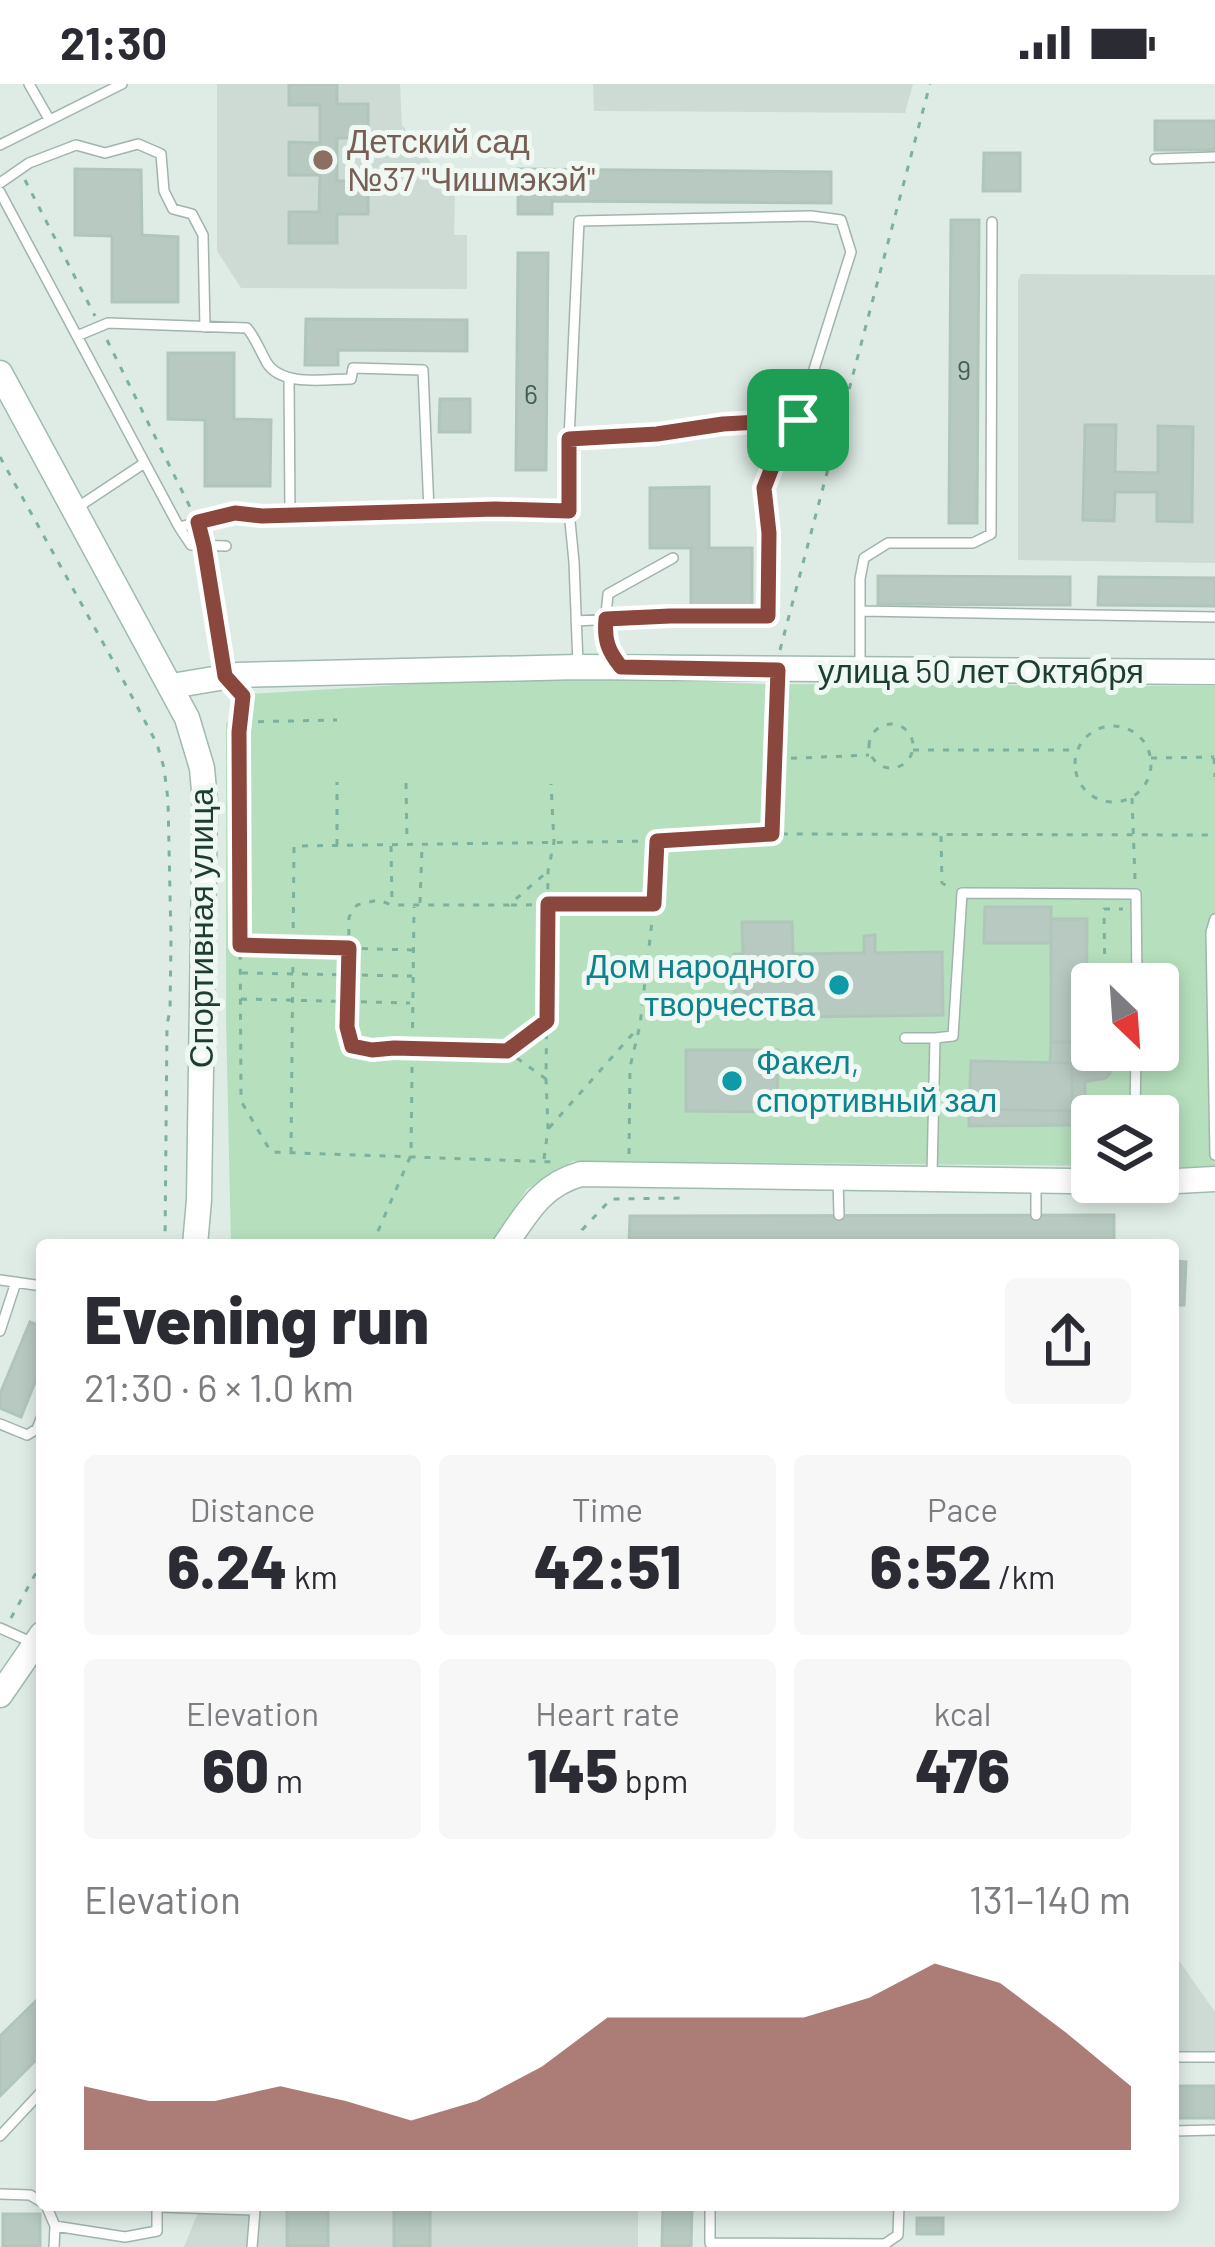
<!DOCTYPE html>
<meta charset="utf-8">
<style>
:root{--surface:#fff;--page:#f7f7f7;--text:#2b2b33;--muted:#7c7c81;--accent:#8a473d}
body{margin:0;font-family:Barlow,sans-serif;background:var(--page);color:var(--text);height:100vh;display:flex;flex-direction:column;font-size:45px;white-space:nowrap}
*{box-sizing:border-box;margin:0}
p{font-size:39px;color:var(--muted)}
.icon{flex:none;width:66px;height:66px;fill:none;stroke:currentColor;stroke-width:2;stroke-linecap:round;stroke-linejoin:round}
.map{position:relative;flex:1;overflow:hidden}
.details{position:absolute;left:36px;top:1155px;width:1143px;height:972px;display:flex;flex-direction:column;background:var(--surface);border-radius:12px;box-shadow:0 6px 18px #0003}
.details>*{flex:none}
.needle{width:78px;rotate:155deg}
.buttons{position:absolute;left:1071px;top:879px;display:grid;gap:24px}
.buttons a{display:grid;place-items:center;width:108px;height:108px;border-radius:12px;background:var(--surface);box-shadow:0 6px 18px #0003;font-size:60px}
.pin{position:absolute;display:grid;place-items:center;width:102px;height:102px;color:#fff;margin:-51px;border-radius:24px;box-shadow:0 6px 18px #0006}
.round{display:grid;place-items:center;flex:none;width:126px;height:126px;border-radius:12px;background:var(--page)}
.headline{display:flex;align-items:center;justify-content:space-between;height:204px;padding:0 48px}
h1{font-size:66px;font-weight:800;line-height:90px}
.stats{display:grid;grid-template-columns:repeat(3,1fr);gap:18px;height:204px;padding:12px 48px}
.stats div{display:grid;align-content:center;border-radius:12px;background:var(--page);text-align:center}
.stats b{font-size:60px;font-weight:800}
.stats small{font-size:33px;font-weight:400}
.stats p{font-size:33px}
.chart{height:336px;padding:24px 48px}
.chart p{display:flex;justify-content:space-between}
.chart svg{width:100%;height:216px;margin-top:12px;fill:var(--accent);opacity:.7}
.status{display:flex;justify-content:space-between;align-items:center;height:84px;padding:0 60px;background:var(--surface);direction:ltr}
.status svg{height:33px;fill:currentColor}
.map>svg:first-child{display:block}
.built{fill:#cddbd4}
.green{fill:#b5dfbd;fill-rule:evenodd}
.building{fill:#b7c9c0;stroke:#b1c6bb;stroke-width:3}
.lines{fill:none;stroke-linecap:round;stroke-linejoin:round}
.lane-casing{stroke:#a1b4ac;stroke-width:12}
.secondary-casing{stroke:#9fbbaf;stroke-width:27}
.path{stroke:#7cb29d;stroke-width:3;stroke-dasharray:6 9;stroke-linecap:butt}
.lane{stroke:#fff;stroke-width:9}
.secondary{stroke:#fff;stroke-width:24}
.route-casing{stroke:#fff;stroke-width:24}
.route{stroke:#8a473d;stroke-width:15}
.education-dot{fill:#8d6e63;stroke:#eff8f3;stroke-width:4.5}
.culture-dot{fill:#0f9aa8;stroke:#eff8f3;stroke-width:4.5}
.labels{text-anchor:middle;stroke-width:10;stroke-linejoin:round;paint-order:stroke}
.number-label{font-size:27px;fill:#446056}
.education-label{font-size:33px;fill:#785e54;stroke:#eff8f3;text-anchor:start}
.street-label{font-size:33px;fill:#1e3d32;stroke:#eff8f3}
.culture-label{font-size:33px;fill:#0d838f;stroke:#eff8f3;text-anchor:end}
</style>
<div class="status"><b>21:30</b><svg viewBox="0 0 49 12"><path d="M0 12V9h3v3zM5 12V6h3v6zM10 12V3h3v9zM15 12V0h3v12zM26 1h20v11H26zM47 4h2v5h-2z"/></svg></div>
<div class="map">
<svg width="1215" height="2163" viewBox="0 0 1215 2163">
<rect width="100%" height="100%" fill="#dfece5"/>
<!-- built -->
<path class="built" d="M217,0H400L402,41L455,110L454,151H467V205L241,204L217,167Z
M593,0H913L905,29L594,27Z
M1021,190L1215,191V479L1018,476V196Z
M1173,1868L1215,1928V1968L1173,1967Z
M201,2121H638V2163H184Z"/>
<!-- green -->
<path class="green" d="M549,592L762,600L1215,602V1083H1158V1032H1092V1082L573,1077L527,1105L491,1161H231L226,934V640L251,610ZM1092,900H1158V966H1092Z"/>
<!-- building -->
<path class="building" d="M289,0H337V20H368V54H337V97H368V130H337V159H289V128H319L320,91H289V58L320,59V21H289Z
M1155,37H1215V66H1155Z
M984,69H1020V107H983Z
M75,85L141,86L142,151L178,153V218H112V152L75,151Z
M518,85L831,88V119L552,117V130H518Z
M951,136H979L977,439H949Z
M518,169H548L546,386H516Z
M306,235L467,236V267L338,266V281H305Z
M168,269H234V335L271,336L270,402H205V336L168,335Z
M440,315H470V348H439Z
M1085,341H1116L1115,388L1158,389V342L1193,343L1192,438L1157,437V408H1115L1114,437L1083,436Z
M709,403V464H752V525H691V464H650V404Z
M878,492L1070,493V521L878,520Z
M1099,493L1215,494V522L1098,521Z
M985,823H1051V859H984Z
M1051,835H1087L1086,958H1051Z
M742,838H792L793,870L864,869V852L875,851V869L942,868L943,931L735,934L734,870H743Z
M1086,945H1092V966H1110V989L1106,994L1085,998V1041L969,1042V1025L1072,1027V979H1050L1051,958H1086Z
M686,966H778L777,1028L686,1027Z
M971,977L1072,979V1027L969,1025Z
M1114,1131V1161H629L630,1132Z
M1173,1177L1186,1178L1184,1221H1173Z
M30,1238L42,1243V1281L21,1333L0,1324V1310Z
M42,1911V1970L0,2012V1952Z
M1173,2002H1215V2034H1173Z
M328,2121V2163H287V2122Z
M663,2121H692L691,2163H662Z
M394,2123H430V2163H394Z
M3,2130H40V2163H3Z
M917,2134H943V2150H917Z"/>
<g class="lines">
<!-- lane casing -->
<g class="lane-casing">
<path id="lane" d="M29,0L49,35
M0,61L122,0
M1155,75L1215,73
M0,99L29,79L76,61L105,69L138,60L161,70L164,107L173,125L192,130L203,151L205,243
M0,108L179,443L235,429L262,432L496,425L569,427L574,478L578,580
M77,252L108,239L247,244C256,255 260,267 267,279C282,303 326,295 351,295L353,284L423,286L429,427
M289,294L290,432
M78,423L143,380
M569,427V355L579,137L811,132L841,136L851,168L798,336L723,340L657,350L569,355
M179,443L191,461L226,462
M861,527L1215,533
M576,537L670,532H768L769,449L764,403L786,347L798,337
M617,578C600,557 606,535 608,510L673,474
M860,585V495L864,474L888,459H973L991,450L992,138
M1215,835L1211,848L1215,1071
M905,954H935L932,1091
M935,954L953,952L962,809L1136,810L1137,900
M1135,1032L1136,966
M838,1096L839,1131
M1036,1131V1098
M0,1196L42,1202
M0,1247L16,1198
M0,1340L27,1351L37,1345L42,1332
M0,1544L31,1558
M1173,1973H1215
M1173,2047L1215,2046
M0,2052L42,2007
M0,2110L30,2111L42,2118
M46,2121L55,2142L125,2153L157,2147V2121
M710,2121V2159L885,2160V2163
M157,2123L255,2126L252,2163
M885,2160L898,2151L899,2121
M54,2163L55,2142"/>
</g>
<!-- secondary casing -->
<g class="secondary-casing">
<path id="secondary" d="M0,289L187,634L202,684L205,718L199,1116L195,1161
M172,602L237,591L578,583L1215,588
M1158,1098L1215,1095
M505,1161C527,1129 541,1101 581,1090L1147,1098
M0,1611L42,1550"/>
</g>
<!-- path -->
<path class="path" d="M25,96L95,232
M107,256L191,425
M0,373L112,575L157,660L164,684L168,716L171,855L170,927L167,940L165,1161
M206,474L221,571
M780,566L930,0
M243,615L239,648L241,1017L271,1068L555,1078
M243,638L337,636
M869 662a22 22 0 1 1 44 0a22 22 0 1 1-44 0Z
M1075 680a38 38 0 1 1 76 0a38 38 0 1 1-76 0Z
M913,666H1076
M1151,674L1214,673
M1214,674L1215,693
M776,675L869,671
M406,699L407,758
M1132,714L1135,795
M772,746L778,606
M941,752L942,799L950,803
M337,761V698
M391,762L392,819
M420,819L422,763
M511,821L652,820
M242,861L412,866
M242,889L412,892
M1105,900L1104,825H1123
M241,915L410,919
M510,965L545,938
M1117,966L1118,987L1123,989
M546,995L507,967L395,964L372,966L352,962L348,943L349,833L357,821L378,816L392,821H509L548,787
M549,1044L638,944
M291,1069L294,762L657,757L772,750L1215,751
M629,1070L630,983L640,941L654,820L657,757
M544,1075L548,1045L546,995L548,787L554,758L551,700
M372,1161L411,1071L414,823
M581,1161L582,1146L611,1115L685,1114
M11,1534L42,1478"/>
<!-- lane -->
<use href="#lane" class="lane"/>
<!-- secondary -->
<use href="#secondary" class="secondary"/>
</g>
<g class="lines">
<!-- route casing -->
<g class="route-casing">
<path id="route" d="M798,336L786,347L764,404L769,449L768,532H670L606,535C604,556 608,567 621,583L778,586L772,750L657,757L654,820H548L547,937L507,967L394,964L372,966L352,962L347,943L349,864L240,861L239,648L243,612L225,592L204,462L198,438L235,429L262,432L496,425L569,427V355L657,350L723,340Z"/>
</g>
<!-- route -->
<use href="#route" class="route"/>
</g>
<!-- markers -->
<circle class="education-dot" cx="323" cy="76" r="12"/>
<g class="culture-dot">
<circle cx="839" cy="901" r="12"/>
<circle cx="732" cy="997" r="12"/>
</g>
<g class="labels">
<!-- number labels -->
<g class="number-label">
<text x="964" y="296">9</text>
<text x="531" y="320">6</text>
</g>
<!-- education labels -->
<g class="education-label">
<text x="347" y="69">Детский сад<tspan x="347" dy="38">№37 "Чишмэкэй"</tspan></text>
</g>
<!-- street labels -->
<g class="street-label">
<text x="981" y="599">улица 50 лет Октября</text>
<text transform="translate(201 844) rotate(-90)" y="12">Спортивная улица</text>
</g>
<!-- culture labels -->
<g class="culture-label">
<text x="815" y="894">Дом народного<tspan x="815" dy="38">творчества</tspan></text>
<text x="756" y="990" text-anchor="start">Факел,<tspan x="756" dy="38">спортивный зал</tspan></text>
</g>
</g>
</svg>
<div class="buttons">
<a><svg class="needle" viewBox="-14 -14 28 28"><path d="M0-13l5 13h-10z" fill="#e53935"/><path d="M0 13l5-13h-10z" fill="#7c7c81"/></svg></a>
<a><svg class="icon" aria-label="layers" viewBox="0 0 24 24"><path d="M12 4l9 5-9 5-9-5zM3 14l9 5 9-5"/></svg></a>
</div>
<div class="pin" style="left:798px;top:336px;background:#1e9e55"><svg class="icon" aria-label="arrive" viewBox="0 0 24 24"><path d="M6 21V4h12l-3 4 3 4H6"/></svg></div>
<section class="details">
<div class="headline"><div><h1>Evening run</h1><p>21:30 · 6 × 1.0 km</p></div><a class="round"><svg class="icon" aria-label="share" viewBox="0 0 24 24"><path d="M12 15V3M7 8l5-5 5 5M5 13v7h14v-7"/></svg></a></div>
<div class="stats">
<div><p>Distance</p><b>6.24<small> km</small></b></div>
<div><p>Time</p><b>42:51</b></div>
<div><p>Pace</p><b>6:52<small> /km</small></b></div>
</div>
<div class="stats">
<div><p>Elevation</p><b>60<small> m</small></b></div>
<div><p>Heart rate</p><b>145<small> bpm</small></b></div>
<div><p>kcal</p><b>476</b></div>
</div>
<div class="chart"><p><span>Elevation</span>131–140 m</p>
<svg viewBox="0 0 160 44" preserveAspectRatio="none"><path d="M0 44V31L10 34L20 34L30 31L40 34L50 38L60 34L70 27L80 17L90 17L100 17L110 17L120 13L130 6L140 10L150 20L160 31V44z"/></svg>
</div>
</section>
</div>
